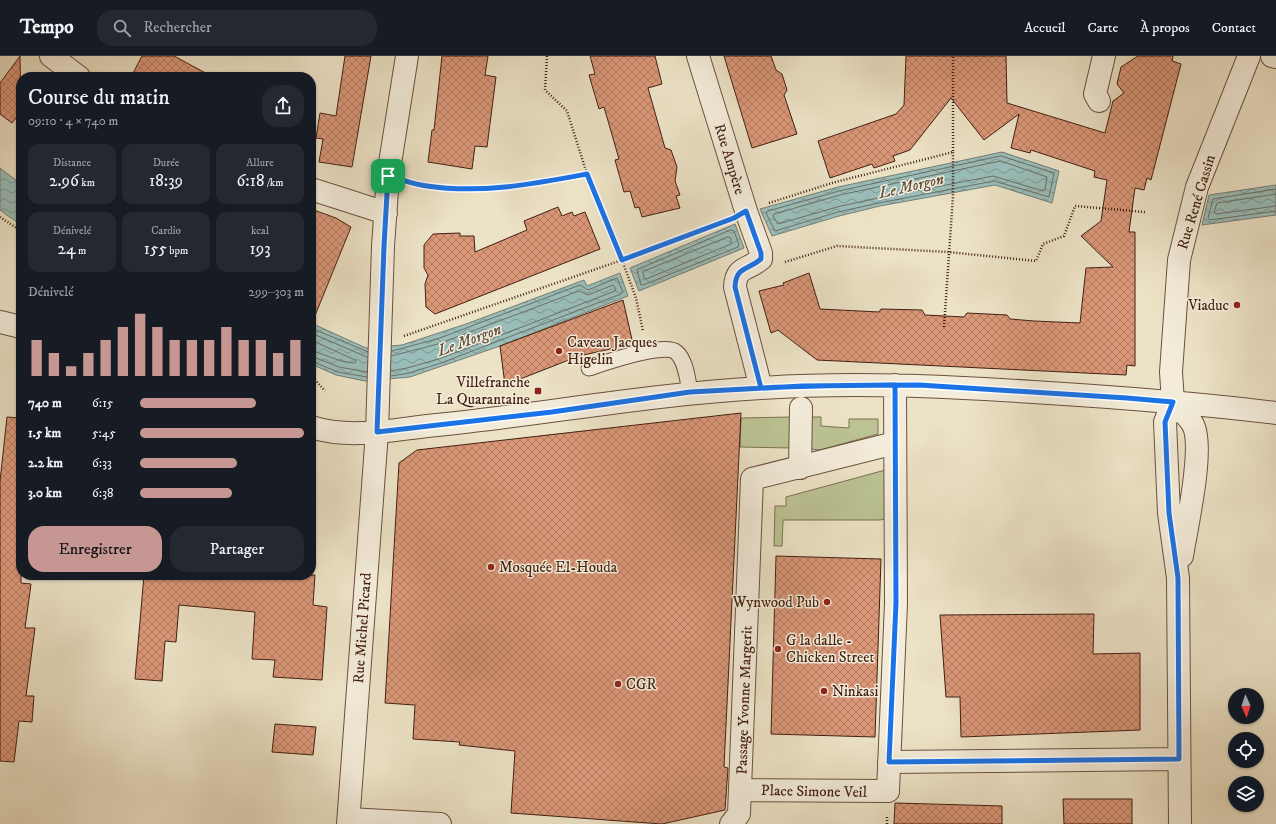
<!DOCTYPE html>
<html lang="fr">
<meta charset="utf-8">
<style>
:root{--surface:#171b24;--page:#242831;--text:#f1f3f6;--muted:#9ea1a6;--line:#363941;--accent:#c59692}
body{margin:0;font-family:"IM FELL DW Pica",serif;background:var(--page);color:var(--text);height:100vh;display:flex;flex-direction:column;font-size:15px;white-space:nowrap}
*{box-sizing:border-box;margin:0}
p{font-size:13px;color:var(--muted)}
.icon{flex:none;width:22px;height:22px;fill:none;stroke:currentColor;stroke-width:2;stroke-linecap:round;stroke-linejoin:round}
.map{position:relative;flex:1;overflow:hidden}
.details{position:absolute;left:16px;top:16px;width:300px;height:508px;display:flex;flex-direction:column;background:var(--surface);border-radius:16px;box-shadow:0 1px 3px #0004}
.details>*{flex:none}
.needle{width:26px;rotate:177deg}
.tools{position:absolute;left:1228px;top:632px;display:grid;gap:8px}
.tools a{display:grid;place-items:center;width:36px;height:36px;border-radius:50%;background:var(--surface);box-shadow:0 1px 3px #0004;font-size:20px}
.pin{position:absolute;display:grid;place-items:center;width:34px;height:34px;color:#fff;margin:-17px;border-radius:8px;box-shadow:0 2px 6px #0006}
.round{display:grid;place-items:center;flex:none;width:42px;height:42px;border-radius:16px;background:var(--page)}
.overview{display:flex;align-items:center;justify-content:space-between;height:68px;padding:0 12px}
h1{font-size:22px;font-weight:600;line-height:30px}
.figures{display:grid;grid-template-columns:repeat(3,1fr);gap:6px;height:68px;padding:4px 12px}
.figures div{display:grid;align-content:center;border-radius:10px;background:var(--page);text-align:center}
.figures b{font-size:17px;font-weight:600}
.figures small{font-size:11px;font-weight:400}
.figures p{font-size:11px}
.chart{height:112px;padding:8px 12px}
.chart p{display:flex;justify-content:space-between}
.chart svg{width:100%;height:72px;margin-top:4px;stroke:var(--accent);stroke-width:6}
.action{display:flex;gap:8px;margin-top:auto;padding:8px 12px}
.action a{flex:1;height:46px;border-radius:16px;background:var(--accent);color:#111;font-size:16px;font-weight:600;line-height:46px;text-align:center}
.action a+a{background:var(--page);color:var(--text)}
ul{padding:0 12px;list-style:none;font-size:13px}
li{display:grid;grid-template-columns:64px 48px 1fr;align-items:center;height:30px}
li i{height:10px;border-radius:5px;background:var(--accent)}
header{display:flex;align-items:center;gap:24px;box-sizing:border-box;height:56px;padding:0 20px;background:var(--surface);border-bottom:1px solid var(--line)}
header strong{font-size:19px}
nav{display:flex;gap:22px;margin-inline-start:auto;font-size:14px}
.search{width:280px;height:36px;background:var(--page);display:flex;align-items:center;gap:10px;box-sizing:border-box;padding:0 14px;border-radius:16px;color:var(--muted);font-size:15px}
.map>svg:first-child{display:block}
.green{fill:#bbc293;stroke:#7e7052}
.water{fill:url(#water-waves);stroke:#767e75}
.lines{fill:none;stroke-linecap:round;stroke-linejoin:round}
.shore{stroke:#6e6e64;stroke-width:1}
.building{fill:url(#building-cross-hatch);stroke:#421f10}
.service-casing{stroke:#6c503e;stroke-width:17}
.pedestrian-casing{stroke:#6c503e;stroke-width:24}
.minor-casing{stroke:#6c503e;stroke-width:24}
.tertiary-casing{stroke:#6c503e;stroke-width:24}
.path{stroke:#421f10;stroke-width:2.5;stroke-dasharray:1 2;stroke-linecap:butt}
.service{stroke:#f3ecda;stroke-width:15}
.pedestrian{stroke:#f3ecda;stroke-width:22}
.minor{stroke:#f3ecda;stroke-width:22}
.tertiary{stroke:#f3ecda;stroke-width:22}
.route-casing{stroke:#fff;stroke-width:8}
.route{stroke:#1a73e8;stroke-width:5}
.poi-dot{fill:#8f2418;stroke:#f3ecda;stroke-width:1.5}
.labels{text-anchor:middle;stroke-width:3;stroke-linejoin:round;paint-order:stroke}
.street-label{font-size:15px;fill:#421f10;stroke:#f3ecda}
.poi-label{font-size:15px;fill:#421f10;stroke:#f3ecda;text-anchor:start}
.water-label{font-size:16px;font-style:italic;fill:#5c4e43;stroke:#f3ecda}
</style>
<header>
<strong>Tempo</strong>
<div class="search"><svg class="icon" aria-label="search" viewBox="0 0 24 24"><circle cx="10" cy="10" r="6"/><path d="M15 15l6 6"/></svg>Rechercher</div>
<nav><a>Accueil</a><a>Carte</a><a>À propos</a><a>Contact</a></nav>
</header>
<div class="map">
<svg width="1276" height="768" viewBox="0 0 1276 768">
<defs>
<pattern id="water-waves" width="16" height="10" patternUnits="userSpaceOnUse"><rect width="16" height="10" fill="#99bdb9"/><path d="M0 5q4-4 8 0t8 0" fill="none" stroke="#7e9995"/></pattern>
<pattern id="building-cross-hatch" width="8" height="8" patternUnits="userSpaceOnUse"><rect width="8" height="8" fill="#da9778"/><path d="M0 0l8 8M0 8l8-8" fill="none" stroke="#b27b61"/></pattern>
</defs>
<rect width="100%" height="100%" fill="#ece2c6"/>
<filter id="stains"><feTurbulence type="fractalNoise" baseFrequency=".005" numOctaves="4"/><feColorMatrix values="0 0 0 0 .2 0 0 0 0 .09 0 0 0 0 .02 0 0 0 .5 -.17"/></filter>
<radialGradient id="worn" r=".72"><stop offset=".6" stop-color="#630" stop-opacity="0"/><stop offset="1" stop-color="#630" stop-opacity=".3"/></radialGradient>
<!-- green -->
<path class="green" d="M791,361L790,392L740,391L741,362Z
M810,361H821V370L849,372V363H878V378L820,394L810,393Z
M889,413V462L880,464H783L782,490H774L775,450H786V441Z"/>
<!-- water -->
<path class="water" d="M1002,96L1059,115L1052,147L995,129L880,150L839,160L772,180L760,153L838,131Z
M0,112L21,128V169L0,154Z
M1276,129V159L1202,169L1209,139Z
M735,168L744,192L639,235L630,212Z
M620,217L628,240L500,290L410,321L365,325L336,319L311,308V267L366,292L402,289L466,268L584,224L587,230Z"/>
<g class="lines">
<!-- shore -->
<path class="shore" d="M1001,100L1054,117L1049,141L994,125L879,147L838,156L775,175L766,157L768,155L839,135Z
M1001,105L1047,121L1045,134L1043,135L993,120L878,142L837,151L778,168L773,160L774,158L840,139Z
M1276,133L1213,143L1208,162L1210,164L1276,155
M1276,138L1217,147L1214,156L1216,158L1276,150
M731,174L734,175L739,189L738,191L643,229H641L637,214Z
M728,181L731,182V188L646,223L644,222L643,216Z
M311,272L368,296
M311,277L367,301
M311,284L355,304L356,306L354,307L341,305L311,294
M311,300L339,311L367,316
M311,305L338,316L367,321
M391,315L407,312L439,303L615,235L616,233L613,229L588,239L579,235L438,288L391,300
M391,320L409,317L441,307L621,238L623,236L617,222L588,234L580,229L437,283L392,295"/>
</g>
<!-- building -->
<path class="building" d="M20,0L21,55L12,67L0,58V27Z
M142,0H174L213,21H131Z
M345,0H371L352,111L319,106L323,83L316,82L320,57L336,60Z
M442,0H488L485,19L496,21L487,91L475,90L472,113L428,106L432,74H434Z
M590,0H655L662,28L648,32L665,92L671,94L677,111L675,125L680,139L676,140L680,152L642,161L639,151L635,152L630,135L624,136L615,104L619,103L604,51L599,53L589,19L595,18Z
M724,0H771L776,14L782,18L787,34L784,39L797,78L752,92Z
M906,0H1006L1007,47L1105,77L1113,45L1124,37L1117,28L1121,11L1138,0H1173L1172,5L1181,8L1151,124L1147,122L1144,134L1135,132L1129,176H1135V310L1127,309L1126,319L817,304L778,274L771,277L759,235L784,229L783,227L809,217L820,253L879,256L881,253L922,254L925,259L964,261L967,257L1007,259L1010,263L1034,265L1080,267L1086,212L1113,211L1081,180L1101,165L1107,124L1094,121L1095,115L1031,94L1030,97L1011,92L1019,58L984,84L951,42L910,94L893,100L895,105L874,112L872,108L830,122L818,85L896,58L904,49Z
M558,151L562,160L572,156L574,160L585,156L600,193L435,258L426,251L425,228L428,219L424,212V189L433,178L460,177V180H474L475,196L527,174L524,165Z
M311,153L336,162L351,171L312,267Z
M623,244L633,288L579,300L505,329L500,290Z
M741,357L724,711L728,712L725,754L662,768L511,757L515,695L459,689L460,686L413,683L415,649L385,647L399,407L417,394Z
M7,361L21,362V527L31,528L25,572H35L26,640H34L32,666L19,665L14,706L0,705V425Z
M776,500L881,503L875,681L771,678Z
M144,519H315L313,549L327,551L322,624L273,621L275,604L252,603L255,556L179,549L176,586L165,585L162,625L135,623Z
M1094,558L1093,598L1140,597V674L961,681L960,641H946L940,559Z
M275,668L316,671L313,699L272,696Z
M1063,743H1132V768H1064Z
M895,747L1002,750V768H894Z"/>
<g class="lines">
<!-- service casing -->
<g class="service-casing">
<path id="service" d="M589,312C604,307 665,286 676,296C686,304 688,325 690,337"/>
</g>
<!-- pedestrian casing -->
<g class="pedestrian-casing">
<path id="pedestrian" d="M800,412L801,352
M740,734L888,735
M349,763L440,768
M731,768L739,758L752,423L895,387"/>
</g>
<!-- minor casing -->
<g class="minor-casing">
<path id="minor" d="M51,0L79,21
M698,0L746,155L761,197V203C747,215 736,210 735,231L761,332
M1099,45L1095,38L1104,0
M311,133L386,157
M0,266L21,271
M1173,346C1179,353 1187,359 1192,367C1206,388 1186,473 1182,500
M311,371C352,384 395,373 437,369C545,358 652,338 761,332C852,326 943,330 1033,336C1115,341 1195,347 1276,357
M889,706L1179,703
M888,735L896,547L895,329
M348,768L377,376L383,190L388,120L407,0
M1180,768L1178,522L1169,457L1165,366L1173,346L1171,316L1179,204L1197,131L1249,0"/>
</g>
<!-- tertiary casing -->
<g class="tertiary-casing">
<path id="tertiary" d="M1272,0L1276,1"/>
</g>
<!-- path -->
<path class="path" d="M547,0L545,34L567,55L587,118L622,204L724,166
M412,126C468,143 530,128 587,118
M769,147L832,127L953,96V0
M0,161L21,175
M785,206L837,190L948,196L1036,205L1043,188L1064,180L1075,150L1145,156
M944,271L953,140V96
M404,280L622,204L636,242L643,275
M311,319L325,335
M887,768V759"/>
<!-- service -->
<use href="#service" class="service"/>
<!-- pedestrian -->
<use href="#pedestrian" class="pedestrian"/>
<!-- minor -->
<use href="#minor" class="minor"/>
<!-- tertiary -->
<use href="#tertiary" class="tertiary"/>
</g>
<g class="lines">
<!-- route casing -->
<g class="route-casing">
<path id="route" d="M388,120L384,190L377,376L552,356L690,336L802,330L895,329L896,547L889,706L1179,703L1178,522L1169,457L1165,366L1173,346L1127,342L919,329C866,329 814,329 761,332L735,231C736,210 747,215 761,203V197L746,155L734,162L622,204L587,118C533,128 481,138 427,130C414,129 401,123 388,120"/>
</g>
<!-- route -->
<use href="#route" class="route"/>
</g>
<!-- markers -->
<g class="poi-dot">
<circle cx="1237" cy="249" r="4"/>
<circle cx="559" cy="295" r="4"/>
<rect x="534" y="331" width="8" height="8" rx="2"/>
<circle cx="491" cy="511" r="4"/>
<circle cx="827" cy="546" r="4"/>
<circle cx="778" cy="593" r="4"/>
<circle cx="618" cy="628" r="4"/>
<circle cx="824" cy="635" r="4"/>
</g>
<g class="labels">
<!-- street labels -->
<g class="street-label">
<text transform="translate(730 103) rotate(73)" y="5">Rue Ampère</text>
<text transform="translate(1196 146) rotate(-73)" y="5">Rue René Cassin</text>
<text transform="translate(362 572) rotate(-86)" y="5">Rue Michel Picard</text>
<text transform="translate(744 644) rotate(-88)" y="5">Passage Yvonne Margerit</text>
<text transform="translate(814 735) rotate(1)" y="5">Place Simone Veil</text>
</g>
<!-- poi labels -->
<g class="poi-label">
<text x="1229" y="254" text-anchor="end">Viaduc</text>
<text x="567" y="291">Caveau Jacques<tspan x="567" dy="17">Higelin</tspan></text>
<text x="530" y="331" text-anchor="end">Villefranche<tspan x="530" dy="17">La Quarantaine</tspan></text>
<text x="499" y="516">Mosquée El-Houda</text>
<text x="819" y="551" text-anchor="end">Wynwood Pub</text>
<text x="786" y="589">G la dalle -<tspan x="786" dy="17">Chicken Street</tspan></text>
<text x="626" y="633">CGR</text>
<text x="832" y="640">Ninkasi</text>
</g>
<!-- water labels -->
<g class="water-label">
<text transform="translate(911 129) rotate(-13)" y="6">Le Morgon</text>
<text transform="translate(469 283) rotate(-20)" y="6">Le Morgon</text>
</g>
</g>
<rect width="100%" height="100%" filter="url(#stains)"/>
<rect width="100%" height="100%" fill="url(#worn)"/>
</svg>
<div class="tools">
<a><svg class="needle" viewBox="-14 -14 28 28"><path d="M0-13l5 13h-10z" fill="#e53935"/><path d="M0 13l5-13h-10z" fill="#9ea1a6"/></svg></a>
<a><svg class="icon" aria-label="locate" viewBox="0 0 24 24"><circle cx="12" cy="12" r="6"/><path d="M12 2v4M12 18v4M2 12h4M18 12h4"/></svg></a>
<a><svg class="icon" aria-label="layers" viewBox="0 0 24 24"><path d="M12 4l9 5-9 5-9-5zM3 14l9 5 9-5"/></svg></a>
</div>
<div class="pin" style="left:388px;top:120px;background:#1e9e55"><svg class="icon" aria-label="arrive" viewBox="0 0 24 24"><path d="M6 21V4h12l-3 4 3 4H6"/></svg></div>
<section class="details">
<div class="overview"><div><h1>Course du matin</h1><p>09:10 · 4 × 740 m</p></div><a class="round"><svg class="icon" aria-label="share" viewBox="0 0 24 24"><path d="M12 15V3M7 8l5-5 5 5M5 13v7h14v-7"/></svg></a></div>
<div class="figures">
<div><p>Distance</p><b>2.96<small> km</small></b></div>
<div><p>Durée</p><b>18:39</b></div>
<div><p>Allure</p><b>6:18<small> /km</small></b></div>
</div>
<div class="figures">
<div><p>Dénivelé</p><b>24<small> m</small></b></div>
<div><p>Cardio</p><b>155<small> bpm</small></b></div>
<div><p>kcal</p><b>193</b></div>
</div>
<div class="chart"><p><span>Dénivelé</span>299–303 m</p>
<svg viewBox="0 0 160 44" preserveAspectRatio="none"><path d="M5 44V22M15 44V30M25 44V38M35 44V30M45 44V22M55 44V14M65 44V6M75 44V14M85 44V22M95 44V22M105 44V22M115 44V14M125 44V22M135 44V22M145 44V30M155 44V22"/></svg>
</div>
<ul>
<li><b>740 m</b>6:15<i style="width:71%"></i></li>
<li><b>1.5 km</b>5:45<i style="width:100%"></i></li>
<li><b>2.2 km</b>6:33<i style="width:59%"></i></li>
<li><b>3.0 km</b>6:38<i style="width:56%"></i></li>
</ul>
<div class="action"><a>Enregistrer</a><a>Partager</a></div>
</section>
</div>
